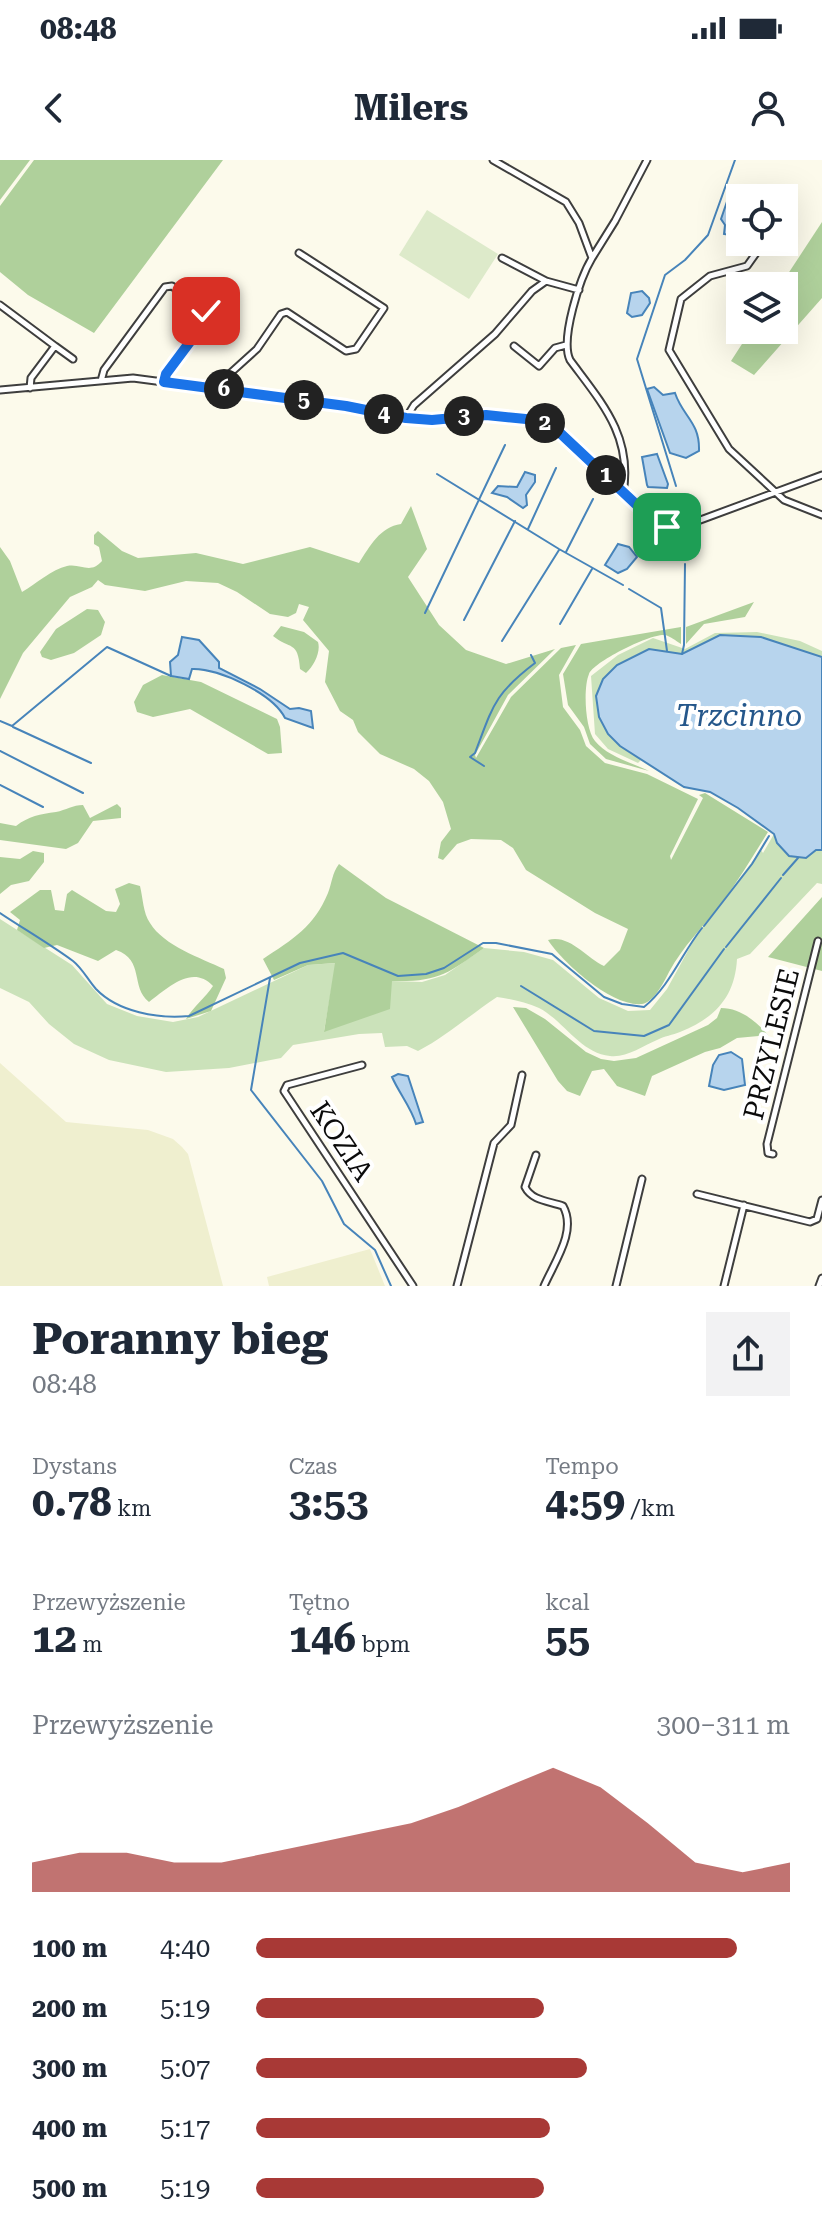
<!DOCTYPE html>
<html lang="pl">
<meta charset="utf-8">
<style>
:root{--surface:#fff;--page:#f2f2f3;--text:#1f2937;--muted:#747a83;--accent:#a83936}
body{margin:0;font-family:"Roboto Serif",serif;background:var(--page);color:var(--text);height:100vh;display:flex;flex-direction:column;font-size:30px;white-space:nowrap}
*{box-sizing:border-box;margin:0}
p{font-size:26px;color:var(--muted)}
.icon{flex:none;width:44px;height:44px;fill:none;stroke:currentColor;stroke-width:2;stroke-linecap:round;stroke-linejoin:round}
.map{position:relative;height:1126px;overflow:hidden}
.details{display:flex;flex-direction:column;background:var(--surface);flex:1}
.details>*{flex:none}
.buttons{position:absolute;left:726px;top:24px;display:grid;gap:16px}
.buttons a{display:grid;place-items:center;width:72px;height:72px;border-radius:0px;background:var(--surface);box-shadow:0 8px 32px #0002;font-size:40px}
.pin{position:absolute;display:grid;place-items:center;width:68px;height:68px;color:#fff;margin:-34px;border-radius:16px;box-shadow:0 4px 12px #0006}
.km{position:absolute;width:40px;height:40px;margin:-20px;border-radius:50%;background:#222;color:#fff;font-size:22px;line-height:40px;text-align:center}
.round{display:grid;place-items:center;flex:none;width:84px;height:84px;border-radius:0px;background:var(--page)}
.summary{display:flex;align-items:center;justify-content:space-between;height:136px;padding:0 32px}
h1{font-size:44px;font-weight:700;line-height:60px}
.metrics{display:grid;grid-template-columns:repeat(3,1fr);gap:12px;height:136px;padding:8px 32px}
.metrics div{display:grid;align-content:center}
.metrics b{font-size:40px;font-weight:700}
.metrics small{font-size:22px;font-weight:400}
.metrics p{font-size:22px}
.chart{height:224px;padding:16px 32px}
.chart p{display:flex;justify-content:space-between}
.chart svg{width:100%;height:144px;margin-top:8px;fill:var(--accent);opacity:.7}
ul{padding:0 32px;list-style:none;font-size:26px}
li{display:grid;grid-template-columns:128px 96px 1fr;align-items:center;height:60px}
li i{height:20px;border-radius:10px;background:var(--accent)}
.status{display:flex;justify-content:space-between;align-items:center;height:56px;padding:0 40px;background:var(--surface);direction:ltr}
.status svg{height:22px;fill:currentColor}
header{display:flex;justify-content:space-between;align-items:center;height:104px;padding:0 32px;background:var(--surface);font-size:36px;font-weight:700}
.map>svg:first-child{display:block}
.farmland{fill:#efefcf}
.green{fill:#cbe2ba}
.forest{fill:#afd09b}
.pitch{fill:#ddeaca}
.water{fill:#b7d4ed;stroke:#4784ba;stroke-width:2}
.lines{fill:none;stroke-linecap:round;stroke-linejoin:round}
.stream{stroke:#4784ba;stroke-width:2}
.minor-casing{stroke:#3e3e3e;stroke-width:9}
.minor{stroke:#fff;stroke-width:5}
.route-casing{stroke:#fff;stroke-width:16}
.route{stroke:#1a73e8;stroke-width:10}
.labels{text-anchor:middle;stroke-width:8;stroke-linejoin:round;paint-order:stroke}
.street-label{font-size:28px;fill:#0b0b0b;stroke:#fff}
.water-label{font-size:30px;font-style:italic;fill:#25578b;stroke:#fff}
</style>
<div class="status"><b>08:48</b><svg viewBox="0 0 49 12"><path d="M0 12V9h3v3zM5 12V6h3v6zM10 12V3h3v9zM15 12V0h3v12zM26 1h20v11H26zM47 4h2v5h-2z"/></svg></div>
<header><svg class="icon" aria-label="back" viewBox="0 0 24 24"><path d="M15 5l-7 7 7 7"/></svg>Milers<svg class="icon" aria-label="person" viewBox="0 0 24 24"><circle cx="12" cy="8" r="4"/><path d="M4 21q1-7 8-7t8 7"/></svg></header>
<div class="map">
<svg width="822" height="1126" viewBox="0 0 822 1126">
<rect width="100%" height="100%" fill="#fcfaeb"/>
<!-- farmland -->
<path class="farmland" d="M0,903L66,962L148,970L173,979L182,987L188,994L223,1126H0Z
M370,1089L385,1126H269L267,1117Z"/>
<!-- green -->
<path class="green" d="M757,472L800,481L822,491V508L679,610L721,638L710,632L684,627L642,599L638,603L608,589L595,574L591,516L618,495L653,478L685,489L715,473Z
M774,674L822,683V724L817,723L750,794L737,799C735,837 715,858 680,872C673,875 664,876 657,880C643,886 626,898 610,896C580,893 563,860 539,848C526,842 511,839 497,837C470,855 445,877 418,891L407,886L385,887L382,873L359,874L293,885L281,898L229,908L166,912L109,900L74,884L49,864L29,842L0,828V759L72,805L107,844L137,856L173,862L198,857L308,805L336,803L324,871L392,821L422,822L445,815L484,788L524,792L553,800L599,838L628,851L650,850L667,829L696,776L761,690L763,693Z"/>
<!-- forest -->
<path class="forest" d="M0,0H30L0,40Z
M34,0H223L94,173L28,135L0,112V46Z
M822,62V138L754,215L731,201L751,170H784V126H780Z
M411,346L427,389L408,417L439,465L466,490L506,504L555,489L508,535L475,595L476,598L511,537L561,488L576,485L559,515L563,547L580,570L586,586L605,603L647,614L698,639L670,696L671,700L703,638L699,635L705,633L768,672C753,696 738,721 721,744C703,767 683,786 669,812C664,822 654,842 642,844C612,847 563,803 548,780C570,774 586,798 604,806L620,790L628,769L595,753L526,710L513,688L501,680L471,679L457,684L443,700L438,698L441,682L451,669L443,642L429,621L414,609L380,594L358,572L353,560L340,551L325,522L329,491L303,460L309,447L299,444L296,453L288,457L270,454L237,432L218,423L186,421L145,431L105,425L98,420L92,427L70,437L49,462L23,493L0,539V387L10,401L22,432C36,424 52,409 67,406C81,403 90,415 102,401L99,387L94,384V375L98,371L122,391L138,398L196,393L243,404L310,387L359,403C370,386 380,367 401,364Z
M754,442L745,457L704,464L686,484V467Z
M87,449L98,450L105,462L101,475L74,493L51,500L42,497L40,492L56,469Z
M281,466L304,472L318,482C321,492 314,506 306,513L300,509C298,480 290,490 273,476Z
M681,467V484C676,481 670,476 665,475C651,473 593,502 589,514C583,528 585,569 595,581C607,596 632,603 649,611L606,599L590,584L584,567L568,545L563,514L581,484Z
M162,515L201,522L277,559L280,567L282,593L268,594L190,549L153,557L137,552L134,542L143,525Z
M117,644L121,648V658L93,661L78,683L66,689L0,680V663L16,666C29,656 40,654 56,652C66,650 73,645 83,645L90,658Z
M33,691L44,693V702L29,721L11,725L0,734V697L20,699Z
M339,704L386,738L484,788C447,814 439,822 392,821L390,849L324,872L335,803L308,805L274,820L263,799C293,779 314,767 328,733C332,723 332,713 339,704Z
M129,723L140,726C143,738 143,753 150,763C164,786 201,798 224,809L226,818L211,851L186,859C194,846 205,838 213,826C192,804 168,828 149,842C130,827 145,800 116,790L98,801L57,785L44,788L17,770L20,760L10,752L40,730H51L55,750L64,751L67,734L72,730L106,751L116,752L120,744L115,729Z
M822,737V811L768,797Z
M513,847L526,848L545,859L586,892L601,899L614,901L636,898L708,865L717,858L721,848C740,848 756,861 768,875L737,878L720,888L705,892L652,916L645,936L617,926L604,909L592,911L580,936L567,931L558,921Z"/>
<!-- pitch -->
<path class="pitch" d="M427,50L498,94L469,139L399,95Z"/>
<!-- water -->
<path class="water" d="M732,27L737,29L741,38L740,77L724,74L725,65L721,59Z
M642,131L649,138L650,143L642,155L632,157L627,153L631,133Z
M654,227L663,235L675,233C683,257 700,262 699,291L686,298L670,293L647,229Z
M657,294L668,324L667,328L648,327L647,325L642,297Z
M525,312L535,315V322L526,335L527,345L523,348L507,337L492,333L498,326L517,327Z
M618,384L629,387L637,397L627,409L618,413L605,405Z
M720,475L761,477L822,497V690H816L806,698L789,696L777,683L774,674L738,648L710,632L684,627L620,586L608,574L599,557L596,536L603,519L617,505L649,489L682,494Z
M182,477L199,480L219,502V508L260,529L290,549L299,548L311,551L313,568L285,558C273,534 219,508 192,509L189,519L171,516L170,502L178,495Z
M731,892L742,899L745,925L724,930L709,926L713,905L719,895Z
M398,914L408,916L423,962L416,964C411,947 399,933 392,917Z"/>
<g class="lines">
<!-- stream -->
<path class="stream" d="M437,314L559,389L623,425
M676,326L637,199L665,115L685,100L708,75L735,0
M528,369L556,308
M566,392L593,339
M629,429L661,448L667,491
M425,453L505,285
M464,460L515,361
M560,464L592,409
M502,481L559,390
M682,494L684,485L685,404
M0,561L12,566L107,487L171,516
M13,567L91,603
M0,591L83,633
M484,606L470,597L475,593C493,546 494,534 535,503L531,495
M0,625L43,647
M783,715L798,698
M0,753C24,769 50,784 73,801C82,808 88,820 96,829C118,852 158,859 189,856L300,803L343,793L398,816L426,814L444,808L483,783H496L552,794L604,837L622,844L644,847C670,826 682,793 702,768
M704,766L752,704L769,676
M726,787L781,718
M270,818L251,930L322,1021L344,1064L375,1090L391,1126
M521,826L594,871L644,876L669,865L724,789"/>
<!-- minor casing -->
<g class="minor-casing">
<path id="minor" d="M493,0L566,42L579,63L592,98C580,118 560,179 570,200C601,242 633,276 623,333L658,364L676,369L822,315
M784,54L789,48
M764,82L747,106L710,116L681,139L669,190L729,289L784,340L822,355
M502,98L546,121
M592,98L615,61L647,0
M0,145L55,186L31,218L30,228
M55,186L73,199
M514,186L539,206L555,188L566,185
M101,221L104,210L165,127L172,126L206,151L207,159L166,214L164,222
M223,229L225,218L257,189L281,154L287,152L346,191L356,189L384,148L299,93
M0,230L133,218L346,246L406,258L432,260L486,255L533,259L547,263L559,272L623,333
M406,258L414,245L495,174L532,131L546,121L579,130
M362,905L287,925L284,931L413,1126
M773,994L768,993L767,984L818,781
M536,995L525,1027C532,1041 549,1041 563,1046C577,1071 555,1101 544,1126
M697,1034L810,1062L817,1059L822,1040
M457,1126L494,983L511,965L522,915
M616,1126L642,1019
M724,1126L744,1045
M819,1126L822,1118"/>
</g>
<!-- minor -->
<use href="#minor" class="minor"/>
</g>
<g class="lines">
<!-- route casing -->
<g class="route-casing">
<path id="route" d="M206,151L207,159L166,214L164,222L346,246L406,258L432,260L486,255L536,260L559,272L641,349L667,367"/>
</g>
<!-- route -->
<use href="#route" class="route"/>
</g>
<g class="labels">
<!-- street labels -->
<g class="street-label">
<text transform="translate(771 884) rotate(-76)" y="10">PRZYLESIE</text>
<text transform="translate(342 981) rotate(56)" y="10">KOZIA</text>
</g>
<!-- water labels -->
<g class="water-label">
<text x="739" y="566">Trzcinno</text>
</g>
</g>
</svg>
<div class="buttons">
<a><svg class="icon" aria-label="locate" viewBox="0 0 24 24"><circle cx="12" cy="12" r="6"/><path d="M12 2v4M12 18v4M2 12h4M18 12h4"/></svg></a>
<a><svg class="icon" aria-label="layers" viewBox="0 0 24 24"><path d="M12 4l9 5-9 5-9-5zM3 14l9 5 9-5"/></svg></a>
</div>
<div class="pin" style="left:667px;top:367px;background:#1e9e55"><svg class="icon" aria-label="arrive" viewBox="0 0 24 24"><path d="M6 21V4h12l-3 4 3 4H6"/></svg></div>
<div class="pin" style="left:206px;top:151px;background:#d93025"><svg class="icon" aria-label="check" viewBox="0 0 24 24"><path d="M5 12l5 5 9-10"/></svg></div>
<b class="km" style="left:606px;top:315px">1</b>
<b class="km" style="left:545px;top:263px">2</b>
<b class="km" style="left:464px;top:256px">3</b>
<b class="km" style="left:384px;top:254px">4</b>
<b class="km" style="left:304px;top:240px">5</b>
<b class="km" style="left:224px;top:229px">6</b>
</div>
<section class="details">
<div class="summary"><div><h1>Poranny bieg</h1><p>08:48</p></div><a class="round"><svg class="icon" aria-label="share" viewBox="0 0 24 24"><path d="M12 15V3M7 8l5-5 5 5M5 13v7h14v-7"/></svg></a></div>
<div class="metrics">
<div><p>Dystans</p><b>0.78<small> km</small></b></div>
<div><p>Czas</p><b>3:53</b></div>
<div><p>Tempo</p><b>4:59<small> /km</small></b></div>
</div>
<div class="metrics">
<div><p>Przewyższenie</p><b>12<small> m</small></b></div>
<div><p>Tętno</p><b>146<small> bpm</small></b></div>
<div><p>kcal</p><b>55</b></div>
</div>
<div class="chart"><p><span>Przewyższenie</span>300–311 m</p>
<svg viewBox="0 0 160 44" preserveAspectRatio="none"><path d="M0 44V35L10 32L20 32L30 35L40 35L50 32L60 29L70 26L80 23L90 18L100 12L110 6L120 12L130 23L140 35L150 38L160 35V44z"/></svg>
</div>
<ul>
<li><b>100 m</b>4:40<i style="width:90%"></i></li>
<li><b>200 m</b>5:19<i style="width:54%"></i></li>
<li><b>300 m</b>5:07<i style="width:62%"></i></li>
<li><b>400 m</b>5:17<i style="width:55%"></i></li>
<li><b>500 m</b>5:19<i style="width:54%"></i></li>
</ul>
</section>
